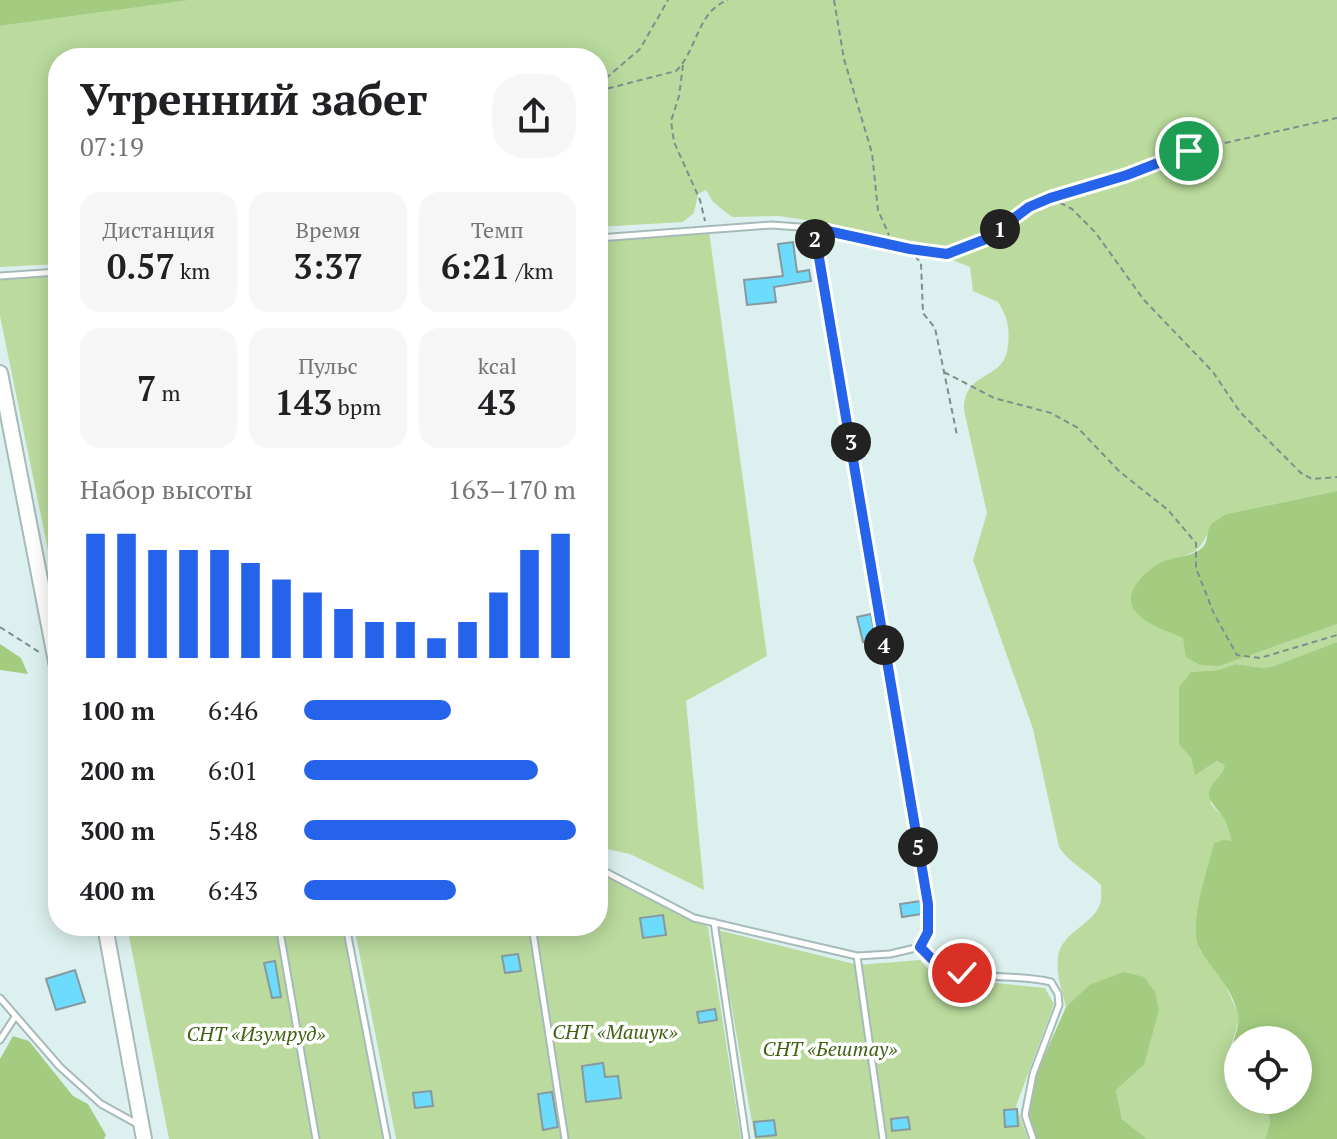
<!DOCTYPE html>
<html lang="ru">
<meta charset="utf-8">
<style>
:root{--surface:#fff;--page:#f6f6f6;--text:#202124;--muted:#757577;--accent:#2563eb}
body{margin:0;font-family:"PT Serif",serif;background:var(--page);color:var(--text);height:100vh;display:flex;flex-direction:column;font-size:30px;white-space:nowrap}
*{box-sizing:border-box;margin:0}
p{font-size:26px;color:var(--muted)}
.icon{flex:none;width:44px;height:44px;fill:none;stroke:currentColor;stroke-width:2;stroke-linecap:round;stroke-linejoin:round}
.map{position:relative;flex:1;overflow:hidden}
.panel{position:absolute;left:48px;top:48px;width:560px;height:888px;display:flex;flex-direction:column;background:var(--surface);border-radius:32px;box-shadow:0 4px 20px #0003}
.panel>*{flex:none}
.buttons{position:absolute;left:1224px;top:1026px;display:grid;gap:16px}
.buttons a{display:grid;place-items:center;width:88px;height:88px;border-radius:50%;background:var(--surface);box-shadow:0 4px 20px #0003;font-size:40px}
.pin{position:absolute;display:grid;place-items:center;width:68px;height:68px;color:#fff;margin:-34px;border:4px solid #fff;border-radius:50%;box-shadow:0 2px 8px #0007}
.km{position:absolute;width:40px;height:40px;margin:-20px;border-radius:50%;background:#222;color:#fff;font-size:22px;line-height:40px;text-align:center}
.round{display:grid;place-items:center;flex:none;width:84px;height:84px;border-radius:32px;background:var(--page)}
.summary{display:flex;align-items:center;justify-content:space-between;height:136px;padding:0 32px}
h1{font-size:44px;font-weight:600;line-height:60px}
.stats{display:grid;grid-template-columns:repeat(3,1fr);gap:12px;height:136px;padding:8px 32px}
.stats div{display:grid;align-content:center;border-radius:20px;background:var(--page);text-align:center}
.stats b{font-size:34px;font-weight:600}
.stats small{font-size:22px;font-weight:400}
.stats p{font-size:22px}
.chart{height:224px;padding:16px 32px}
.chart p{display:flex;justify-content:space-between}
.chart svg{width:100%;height:144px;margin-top:8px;stroke:var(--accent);stroke-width:6}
ul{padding:0 32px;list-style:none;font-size:26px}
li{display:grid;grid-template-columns:128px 96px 1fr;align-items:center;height:60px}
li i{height:20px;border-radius:10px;background:var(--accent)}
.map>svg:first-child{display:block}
.green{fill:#badb9d}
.forest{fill:#a4cc80}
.building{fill:#6ddbfc;stroke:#87999f;stroke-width:2}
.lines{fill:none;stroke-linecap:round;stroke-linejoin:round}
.service-casing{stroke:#a6bbb9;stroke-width:9}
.tertiary-casing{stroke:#a6bbb9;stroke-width:18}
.path{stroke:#7f8e8d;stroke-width:2;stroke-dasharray:6 4;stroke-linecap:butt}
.service{stroke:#fff;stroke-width:5}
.tertiary{stroke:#fff;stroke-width:14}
.route-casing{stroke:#fff;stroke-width:16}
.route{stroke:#2563eb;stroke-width:10}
.labels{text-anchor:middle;stroke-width:7;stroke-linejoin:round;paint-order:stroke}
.park-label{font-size:20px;font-style:italic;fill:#3f6213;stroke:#fff}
</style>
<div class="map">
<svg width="1337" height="1139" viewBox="0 0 1337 1139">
<rect width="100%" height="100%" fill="#dcf1ef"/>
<!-- green -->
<path class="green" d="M191,0H1337V491L1226,514C1195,536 1216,552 1166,560L1146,621L1184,638L1337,624V642L1274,666L1264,668L1236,664L1218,670L1191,672L1179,745L1191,758L1195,774L1218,761L1226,765L1224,773L1211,786V804L1223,817L1233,842L1199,949L1222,978L1237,1011L1239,1020L1231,1046L1238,1062V1100H1267L1270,1123L1265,1139H1147L1122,1119L1116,1090L1144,1065L1089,985L1066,1007C1062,991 1056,974 1058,957C1061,932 1093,925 1100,904C1102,898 1101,891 1101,885C1088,872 1067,861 1059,847L1033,729L973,560L987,513L964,410C964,368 1005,383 1008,345C1010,326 1007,317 998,302L973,291L970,267L945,257L930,245L832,224L779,216L732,217L713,202L706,190L698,194L694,213L683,222L598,227V58H58V264L0,267V26Z
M709,231L767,656L686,701L704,890L630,854L598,847V238Z
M58,271V599L0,316V279L7,275Z
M598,866L708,927L741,1139H396L354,926H598Z
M127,926H344L383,1139H169Z
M718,930L858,965L920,960L935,977L1045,988L1054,1004L1016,1106L1028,1139H755Z"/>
<!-- forest -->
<path class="forest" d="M0,0H191L0,26Z
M1337,491V624L1219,666L1200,665L1186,657L1183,638C1168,631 1146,625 1135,611C1120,592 1150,566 1167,560C1179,556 1191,557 1202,548C1209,541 1206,532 1211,525C1214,521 1222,517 1226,514Z
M1337,642V1139H1265L1270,1123L1267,1100H1298V1040H1238V1062C1226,1041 1241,1034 1238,1015C1233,989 1214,972 1201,951C1186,928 1208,870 1214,843L1223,840L1232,841C1229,833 1227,823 1222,816C1217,807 1204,799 1211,787C1215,778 1223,776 1225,765L1217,761L1195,775L1191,758L1179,745V687L1191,672L1218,670L1236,664L1264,668L1274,666Z
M0,644L21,658L28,674L0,670Z
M1124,972L1144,977L1155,992L1159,1010L1144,1065L1116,1090L1122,1119L1147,1139H1037L1024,1102L1066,1007L1089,985Z
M13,1036L29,1041L73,1096L88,1104L106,1135L104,1139H0V1059Z"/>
<!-- building -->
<path class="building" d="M793,242L797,272L809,270L811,281L774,287L776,302L747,305L744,280L783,276L778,244Z
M871,614L876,640L863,642L857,617Z
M921,901L922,914L902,917L900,904Z
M663,915L666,935L643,938L640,918Z
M518,954L521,971L505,973L502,956Z
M275,961L281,997L272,998L264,963Z
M75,970L85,1002L56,1010L46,979Z
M715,1009L717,1020L699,1023L697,1012Z
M603,1063L605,1077L618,1076L621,1098L586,1102L582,1066Z
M431,1091L433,1106L415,1108L413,1093Z
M552,1092L558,1127L543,1130L538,1094Z
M1017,1109L1018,1126L1005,1127L1004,1110Z
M908,1117L910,1129L892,1131L891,1119Z
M774,1120L776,1135L756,1137L754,1122Z"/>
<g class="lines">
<!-- service casing -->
<g class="service-casing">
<path id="service" d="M598,238L771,225L814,228L910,249
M0,276L58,272
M598,868L694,918L857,956L890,954L920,947L928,932V904L814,228
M714,922L746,1139
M279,926L316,1139
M346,926L387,1139
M532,926L565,1139
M920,947C960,987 1002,971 1051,982L1058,994L1059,1005L1033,1074L1025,1115L1033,1139
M857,956L883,1139
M0,998L60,1067L101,1104L139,1125
M0,1040L15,1017"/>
</g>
<!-- tertiary casing -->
<g class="tertiary-casing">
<path id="tertiary" d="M0,373L58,672
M105,926L144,1139"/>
</g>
<!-- path -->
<path class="path" d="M834,0L844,59L872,153L878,210L889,235
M683,65L679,96L671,121L674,142L700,200L705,221
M598,85L640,49L668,0
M598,91L676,71C697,51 697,11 728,0
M1051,198L1072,209L1095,232L1144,300L1213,372L1240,412L1301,473L1312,479L1337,477
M919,250L947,254L986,239L1029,207L1050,198L1127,175L1189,151L1337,118
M915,256L921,263L923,313L935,328L957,435
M944,372L994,398L1051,413L1078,428L1119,471L1168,510L1196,543V568L1214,614L1237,655L1260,658L1337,635
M0,627L39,652"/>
<!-- service -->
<use href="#service" class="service"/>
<!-- tertiary -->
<use href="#tertiary" class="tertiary"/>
</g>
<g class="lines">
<!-- route casing -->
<g class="route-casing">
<path id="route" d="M962,973L936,963L920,947L928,932V904L814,228L910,249L947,254L986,239L1029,207L1050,198L1127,175L1189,151"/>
</g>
<!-- route -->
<use href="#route" class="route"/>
</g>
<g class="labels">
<!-- park labels -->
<g class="park-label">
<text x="615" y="1039">СНТ «Машук»</text>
<text x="256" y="1041">СНТ «Изумруд»</text>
<text x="830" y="1056">СНТ «Бештау»</text>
</g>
</g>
</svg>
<div class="buttons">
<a><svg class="icon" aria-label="locate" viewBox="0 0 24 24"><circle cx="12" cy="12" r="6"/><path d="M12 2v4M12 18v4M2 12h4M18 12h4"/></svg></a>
</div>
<div class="pin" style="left:1189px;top:151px;background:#1e9e55"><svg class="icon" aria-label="arrive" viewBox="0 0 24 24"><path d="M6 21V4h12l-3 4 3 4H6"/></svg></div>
<div class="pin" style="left:962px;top:973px;background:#d93025"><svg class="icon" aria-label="check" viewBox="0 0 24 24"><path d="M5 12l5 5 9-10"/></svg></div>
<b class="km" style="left:1000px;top:229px">1</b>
<b class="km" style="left:815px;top:239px">2</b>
<b class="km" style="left:851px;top:442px">3</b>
<b class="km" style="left:884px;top:645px">4</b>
<b class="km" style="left:918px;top:847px">5</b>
<section class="panel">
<div class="summary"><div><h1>Утренний забег</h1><p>07:19</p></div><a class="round"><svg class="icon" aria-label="share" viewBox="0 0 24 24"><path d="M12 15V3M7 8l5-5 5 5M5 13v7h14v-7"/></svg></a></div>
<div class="stats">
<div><p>Дистанция</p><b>0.57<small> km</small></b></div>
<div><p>Время</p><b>3:37</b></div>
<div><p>Темп</p><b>6:21<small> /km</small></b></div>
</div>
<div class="stats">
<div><b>7<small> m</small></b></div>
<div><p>Пульс</p><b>143<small> bpm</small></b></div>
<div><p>kcal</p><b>43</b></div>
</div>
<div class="chart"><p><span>Набор высоты</span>163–170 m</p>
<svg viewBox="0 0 160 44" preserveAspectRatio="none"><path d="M5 44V6M15 44V6M25 44V11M35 44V11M45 44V11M55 44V15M65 44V20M75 44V24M85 44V29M95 44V33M105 44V33M115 44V38M125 44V33M135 44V24M145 44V11M155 44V6"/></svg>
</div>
<ul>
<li><b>100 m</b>6:46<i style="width:54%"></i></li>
<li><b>200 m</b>6:01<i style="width:86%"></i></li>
<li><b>300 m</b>5:48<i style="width:100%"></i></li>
<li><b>400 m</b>6:43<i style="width:56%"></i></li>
</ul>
</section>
</div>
